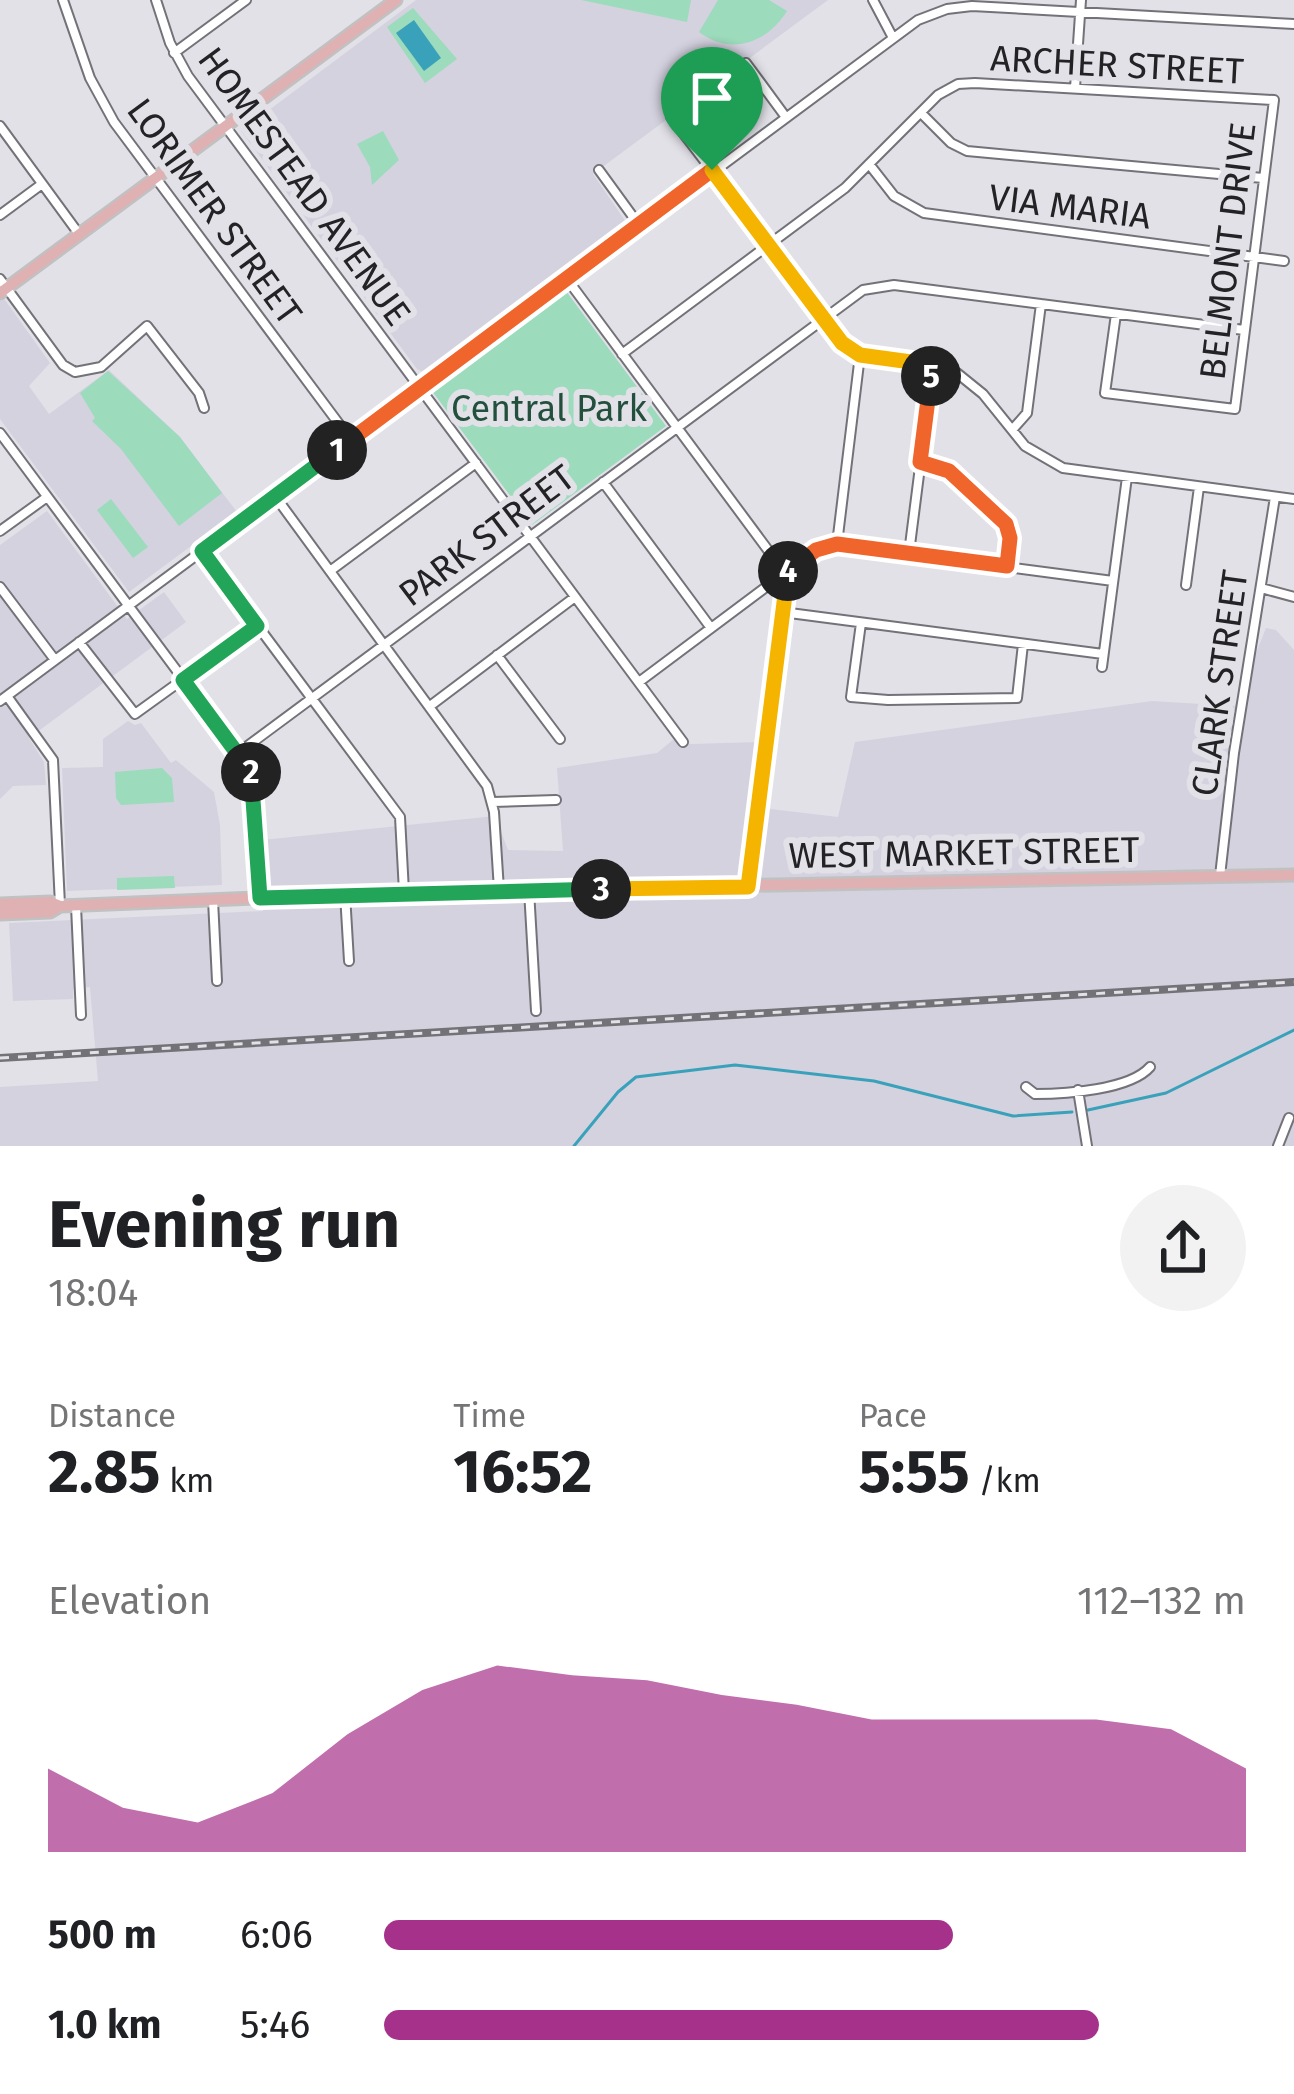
<!DOCTYPE html>
<meta charset="utf-8">
<style>
:root{--surface:#fff;--page:#f2f2f2;--text:#202124;--muted:#757577;--accent:#a6318a}
body{margin:0;font-family:"Fira Sans",sans-serif;background:var(--page);color:var(--text);height:100vh;display:flex;flex-direction:column;font-size:45px;white-space:nowrap}
*{box-sizing:border-box;margin:0}
p{font-size:39px;color:var(--muted)}
.icon{flex:none;width:66px;height:66px;fill:none;stroke:currentColor;stroke-width:2;stroke-linecap:round;stroke-linejoin:round}
.map{position:relative;height:1146px;overflow:hidden}
.panel{display:flex;flex-direction:column;background:var(--surface);flex:1}
.panel>*{flex:none}
.pin{position:absolute;display:grid;place-items:center;width:102px;height:102px;color:#fff;margin:-123px -51px;border-radius:50% 50% 50% 0;rotate:-45deg;box-shadow:0 0 12px #0007}
.pin .icon{rotate:45deg}
.km{position:absolute;width:60px;height:60px;margin:-30px;border-radius:50%;background:#222;color:#fff;font-size:33px;line-height:60px;text-align:center}
.round{display:grid;place-items:center;flex:none;width:126px;height:126px;border-radius:63px;background:var(--page)}
.overview{display:flex;align-items:center;justify-content:space-between;height:204px;padding:0 48px}
h1{font-size:66px;font-weight:700;line-height:90px}
.stats{display:grid;grid-template-columns:repeat(3,1fr);gap:18px;height:204px;padding:12px 48px}
.stats div{display:grid;align-content:center}
.stats b{font-size:60px;font-weight:700}
.stats small{font-size:33px;font-weight:400}
.stats p{font-size:33px}
.chart{height:336px;padding:24px 48px}
.chart p{display:flex;justify-content:space-between}
.chart svg{width:100%;height:216px;margin-top:12px;fill:var(--accent);opacity:.7}
ul{padding:0 48px;list-style:none;font-size:39px}
li{display:grid;grid-template-columns:192px 144px 1fr;align-items:center;height:90px}
li i{height:30px;border-radius:15px;background:var(--accent)}
.map>svg:first-child{display:block}
.built{fill:#d4d2df}
.green{fill:#9cdbbc}
.water{fill:#3aa1bb}
.lines{fill:none;stroke-linecap:round;stroke-linejoin:round}
.stream{stroke:#3aa1bb;stroke-width:3}
.minor-casing{stroke:#737278;stroke-width:12}
.major-casing{stroke:#c1c1c2;stroke-width:15}
.minor{stroke:#fff;stroke-width:8}
.major{stroke:#e0b1b2;stroke-width:10}
.rail-casing{stroke:#737276;stroke-width:8}
.rail{stroke:#e2e1e8;stroke-width:3;stroke-dasharray:9;stroke-linecap:butt}
.split-1-casing{stroke:#fff;stroke-width:24}
.split-2-casing{stroke:#fff;stroke-width:24}
.split-3-casing{stroke:#fff;stroke-width:24}
.split-4-casing{stroke:#fff;stroke-width:24}
.split-5-casing{stroke:#fff;stroke-width:24}
.split-6-casing{stroke:#fff;stroke-width:24}
.split-1{stroke:#f0652b;stroke-width:15}
.split-2{stroke:#22a559;stroke-width:15}
.split-3{stroke:#22a559;stroke-width:15}
.split-4{stroke:#f5b400;stroke-width:15}
.split-5{stroke:#f0652b;stroke-width:15}
.split-6{stroke:#f5b400;stroke-width:15}
.labels{text-anchor:middle;stroke-width:12;stroke-linejoin:round;paint-order:stroke}
.street-label{font-size:36px;fill:#232325;stroke:#e2e1e8}
.park-label{font-size:36px;fill:#22503c;stroke:#e2e1e8}
</style>
<div class="map">
<svg width="1294" height="1146" viewBox="0 0 1294 1146">
<rect width="100%" height="100%" fill="#e2e1e8"/>
<!-- built -->
<path class="built" d="M416,0H828L593,174L626,222L423,372L417,369L241,131Z
M0,293L50,363L29,386L49,414L109,370L179,436L237,512L129,592L0,419Z
M47,511L127,619L164,592L186,622L29,738L44,762L46,785L13,786L0,799V545Z
M1266,628L1276,630L1294,650V1146H0V1087L98,1081L90,987L73,989V999L13,1001L9,923L263,911L262,840L495,816L508,850L563,851L557,768L657,753L674,739L691,744L760,742L761,808L838,817L855,742L1152,701L1235,706Z
M128,721L135,725L141,723L171,763L176,760L214,792L220,825L222,885L67,891L62,768L103,767V739Z"/>
<!-- green -->
<path class="green" d="M581,0H691L687,22Z
M718,0H769L787,11C767,43 731,56 699,32Z
M413,8L457,59L425,83L387,27Z
M383,131L399,160L372,185L370,167L357,144Z
M566,291L666,426L532,525L432,391Z
M108,371L180,437L222,493L179,526L121,449L92,421L95,418L80,393Z
M111,499L148,547L133,558L97,510Z
M162,768L172,778L174,802L121,805L116,798L115,772Z
M174,876L175,888L117,890V878Z"/>
<!-- water -->
<path class="water" d="M414,20L441,58L424,71L396,33Z"/>
<g class="lines">
<!-- stream -->
<path class="stream" d="M1088,1110L1166,1093L1294,1030
M574,1146L618,1092L636,1077L735,1065L874,1081L1013,1116L1072,1112"/>
<!-- minor casing -->
<g class="minor-casing">
<path id="minor" d="M63,0L90,78L114,122L351,440
M156,0L170,43L188,76L683,742
M873,0L892,36
M174,53L246,0
M746,63L785,116
M1075,88L1081,0
M921,113L951,143L967,151L1263,178
M671,117L849,350L865,356L938,366L957,373L983,394L1025,446L1063,468L1294,499
M0,126L79,234
M869,164L894,196L924,213L1284,261
M599,170L639,225
M0,215L42,184
M0,279L63,365L75,372L101,367L147,326L199,393L204,408
M567,279L785,573L748,885
M622,354L845,188L938,95L958,84L975,83L1274,100L1235,409L1105,393L1116,314
M1012,430L1027,413L1041,304
M0,433L253,773L260,898
M920,462L949,471L1006,524L1010,538L1007,566
M603,482L711,628
M275,496L487,786L494,812L499,890
M0,531L47,497
M837,544L860,355
M202,551L400,817L404,892
M909,553L933,365
M330,571L476,463
M1186,585L1199,487
M0,587L55,660
M1261,588L1294,597
M782,612L1103,654
M861,623L851,697L888,700L1017,698L1023,644
M79,642L135,714L257,626
M497,655L560,739
M1102,667L1127,477
M639,682L810,554L831,544L1113,581
M7,696L53,760L60,905
M0,701L918,20L947,9L972,6L1294,24
M430,706L575,597
M238,753L863,290L894,285L1244,330
M493,802L556,800
M1220,876L1234,753L1275,497
M529,890L536,1011
M345,894L349,961
M213,900L217,981
M76,906L81,1015
M1026,1087L1035,1094C1065,1094 1130,1090 1150,1067
M1078,1090L1087,1146
M1278,1146L1289,1118"/>
</g>
<!-- major casing -->
<g class="major-casing">
<path id="major" d="M0,293L396,0
M0,904L50,902L60,906L404,892L1294,875
M0,914L50,912L60,906"/>
</g>
<!-- minor -->
<use href="#minor" class="minor"/>
<!-- major -->
<use href="#major" class="major"/>
<!-- rail casing -->
<g class="rail-casing">
<path id="rail" d="M0,1058L1294,982"/>
</g>
<!-- rail -->
<use href="#rail" class="rail"/>
</g>
<g class="lines">
<!-- split-1 casing -->
<g class="split-1-casing">
<path id="split-1" d="M337,450L712,170"/>
</g>
<!-- split-2 casing -->
<g class="split-2-casing">
<path id="split-2" d="M251,772L183,680L257,626L202,551L337,450"/>
</g>
<!-- split-3 casing -->
<g class="split-3-casing">
<path id="split-3" d="M251,772L260,898L601,889"/>
</g>
<!-- split-4 casing -->
<g class="split-4-casing">
<path id="split-4" d="M601,889L748,887L788,571"/>
</g>
<!-- split-5 casing -->
<g class="split-5-casing">
<path id="split-5" d="M788,571L816,550L837,544L1007,566L1010,538L1006,524L949,471L920,462L931,376"/>
</g>
<!-- split-6 casing -->
<g class="split-6-casing">
<path id="split-6" d="M712,170L842,343L860,355L933,365L931,376"/>
</g>
<!-- split-1 -->
<use href="#split-1" class="split-1"/>
<!-- split-2 -->
<use href="#split-2" class="split-2"/>
<!-- split-3 -->
<use href="#split-3" class="split-3"/>
<!-- split-4 -->
<use href="#split-4" class="split-4"/>
<!-- split-5 -->
<use href="#split-5" class="split-5"/>
<!-- split-6 -->
<use href="#split-6" class="split-6"/>
</g>
<g class="labels">
<!-- street labels -->
<g class="street-label">
<text transform="translate(1117 64) rotate(3)" y="13">ARCHER STREET</text>
<text transform="translate(305 186) rotate(54)" y="13">HOMESTEAD AVENUE</text>
<text transform="translate(1070 206) rotate(7)" y="13">VIA MARIA</text>
<text transform="translate(215 211) rotate(54)" y="13">LORIMER STREET</text>
<text transform="translate(1227 251) rotate(-83)" y="13">BELMONT DRIVE</text>
<text transform="translate(486 535) rotate(-37)" y="13">PARK STREET</text>
<text transform="translate(1219 683) rotate(-82)" y="13">CLARK STREET</text>
<text transform="translate(964 852) rotate(-1)" y="13">WEST MARKET STREET</text>
</g>
<!-- park labels -->
<g class="park-label">
<text x="549" y="421">Central Park</text>
</g>
</g>
</svg>
<div class="pin" style="left:712px;top:170px;background:#1e9e55"><svg class="icon" aria-label="arrive" viewBox="0 0 24 24"><path d="M6 21V4h12l-3 4 3 4H6"/></svg></div>
<b class="km" style="left:337px;top:450px">1</b>
<b class="km" style="left:251px;top:772px">2</b>
<b class="km" style="left:601px;top:889px">3</b>
<b class="km" style="left:788px;top:571px">4</b>
<b class="km" style="left:931px;top:376px">5</b>
</div>
<section class="panel">
<div class="overview"><div><h1>Evening run</h1><p>18:04</p></div><a class="round"><svg class="icon" aria-label="share" viewBox="0 0 24 24"><path d="M12 15V3M7 8l5-5 5 5M5 13v7h14v-7"/></svg></a></div>
<div class="stats">
<div><p>Distance</p><b>2.85<small> km</small></b></div>
<div><p>Time</p><b>16:52</b></div>
<div><p>Pace</p><b>5:55<small> /km</small></b></div>
</div>
<div class="chart"><p><span>Elevation</span>112–132 m</p>
<svg viewBox="0 0 160 44" preserveAspectRatio="none"><path d="M0 44V27L10 35L20 38L30 32L40 20L50 11L60 6L70 8L80 9L90 12L100 14L110 17L120 17L130 17L140 17L150 19L160 27V44z"/></svg>
</div>
<ul>
<li><b>500 m</b>6:06<i style="width:66%"></i></li>
<li><b>1.0 km</b>5:46<i style="width:83%"></i></li>
</ul>
</section>
